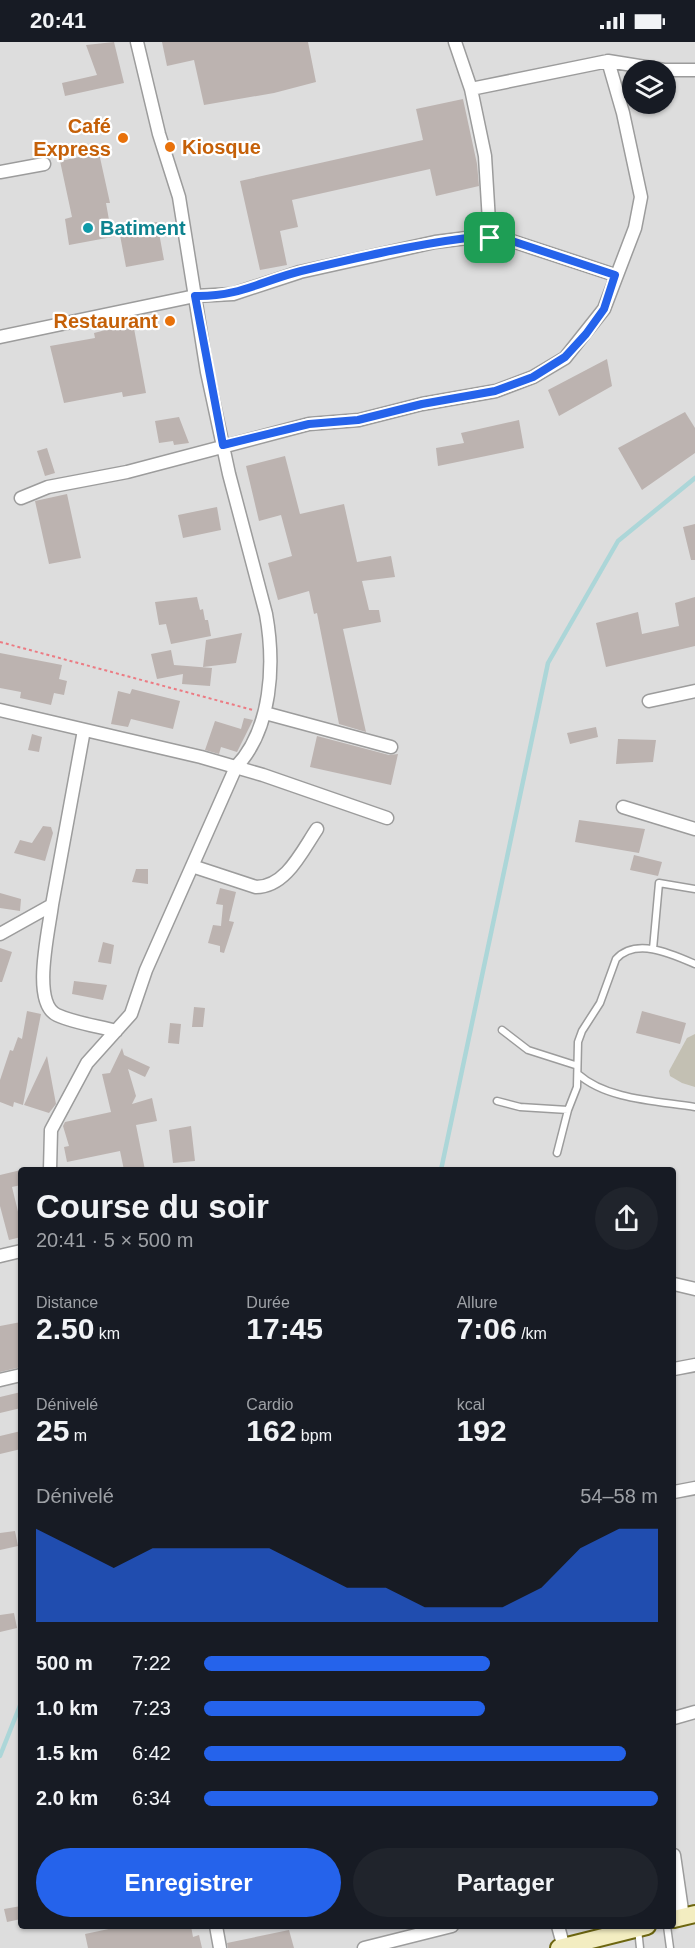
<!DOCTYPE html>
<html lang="fr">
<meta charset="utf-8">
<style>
:root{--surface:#171b24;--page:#20242c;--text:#f1f3f6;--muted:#9ea1a6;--accent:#2563eb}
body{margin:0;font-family:Helvetica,sans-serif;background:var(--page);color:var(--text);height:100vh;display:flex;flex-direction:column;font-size:22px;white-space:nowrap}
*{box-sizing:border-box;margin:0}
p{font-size:20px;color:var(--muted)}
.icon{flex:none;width:33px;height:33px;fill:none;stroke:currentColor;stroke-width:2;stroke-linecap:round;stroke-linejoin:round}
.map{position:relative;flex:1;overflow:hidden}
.drawer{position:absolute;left:18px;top:1125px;width:658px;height:762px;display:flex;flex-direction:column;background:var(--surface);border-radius:6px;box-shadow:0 2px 4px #0004}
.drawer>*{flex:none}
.controls{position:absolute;left:622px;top:18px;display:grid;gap:12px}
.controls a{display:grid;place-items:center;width:54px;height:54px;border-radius:50%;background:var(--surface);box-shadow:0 2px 4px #0004;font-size:30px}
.pin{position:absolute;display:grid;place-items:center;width:51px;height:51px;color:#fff;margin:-26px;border-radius:12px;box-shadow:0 3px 9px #0006}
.round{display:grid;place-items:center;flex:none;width:63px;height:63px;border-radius:32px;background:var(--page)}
.overview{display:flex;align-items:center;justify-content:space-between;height:102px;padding:0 18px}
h1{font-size:33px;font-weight:800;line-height:45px}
.figures{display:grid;grid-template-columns:repeat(3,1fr);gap:9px;height:102px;padding:6px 18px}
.figures div{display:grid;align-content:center}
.figures b{font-size:30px;font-weight:800}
.figures small{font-size:16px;font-weight:400}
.figures p{font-size:16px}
.chart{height:168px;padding:12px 18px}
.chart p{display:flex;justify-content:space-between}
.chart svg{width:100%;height:108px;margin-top:6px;fill:var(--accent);opacity:.7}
.button{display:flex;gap:12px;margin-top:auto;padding:12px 18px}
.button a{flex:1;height:69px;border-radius:36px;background:var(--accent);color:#fff;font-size:24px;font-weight:800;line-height:69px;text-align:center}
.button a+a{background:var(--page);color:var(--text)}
ul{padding:0 18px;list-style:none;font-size:20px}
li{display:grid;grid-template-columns:96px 72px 1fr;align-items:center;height:45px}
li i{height:15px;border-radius:8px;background:var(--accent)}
.status{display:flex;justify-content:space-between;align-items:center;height:42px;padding:0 30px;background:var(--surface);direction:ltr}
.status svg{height:16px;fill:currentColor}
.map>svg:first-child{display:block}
.residential{fill:#ddd;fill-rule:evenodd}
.construction{fill:#c3c0b3}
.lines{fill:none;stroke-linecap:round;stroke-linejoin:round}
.stream{stroke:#acd6d8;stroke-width:4.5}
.building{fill:#bcb3b0}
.lane-casing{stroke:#9c9c9c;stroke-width:9}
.street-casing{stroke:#9c9c9c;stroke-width:15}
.secondary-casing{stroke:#6d6610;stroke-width:20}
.path{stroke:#ec7b83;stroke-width:2;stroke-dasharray:3 3;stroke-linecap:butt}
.lane{stroke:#fff;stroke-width:6}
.street{stroke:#fff;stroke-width:12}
.secondary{stroke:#f3edc1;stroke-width:16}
.route-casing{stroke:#fff;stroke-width:12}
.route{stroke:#2563eb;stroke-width:8}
.food-dot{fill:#e8710a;stroke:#fff;stroke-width:2}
.culture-dot{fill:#0f9aa8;stroke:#fff;stroke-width:2}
.labels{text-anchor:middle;stroke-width:4.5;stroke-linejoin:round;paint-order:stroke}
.food-label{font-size:20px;font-weight:bold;fill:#c56008;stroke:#fff;text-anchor:end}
.culture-label{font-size:20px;font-weight:bold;fill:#0d838f;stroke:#fff;text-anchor:start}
</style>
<div class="status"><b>20:41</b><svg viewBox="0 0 49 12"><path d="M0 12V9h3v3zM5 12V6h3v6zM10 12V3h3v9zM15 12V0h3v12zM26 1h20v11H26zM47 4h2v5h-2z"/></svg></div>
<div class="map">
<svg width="695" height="1906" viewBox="0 0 695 1906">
<rect width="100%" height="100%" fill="#efebe7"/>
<!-- residential -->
<path class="residential" d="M0,0H695V1906H0ZM633,28H666V62H633ZM21,1128H674V1884H21Z"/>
<!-- construction -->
<path class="construction" d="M695,992V1045L682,1041L670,1034L669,1029L687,996Z"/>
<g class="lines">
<!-- stream -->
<path class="stream" d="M441,1128L548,621L618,499L695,436
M0,1714L21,1661"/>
</g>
<!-- building -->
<path class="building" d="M114,0L124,41L65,54L62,41L97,33L86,3Z
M162,0H308L316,40L274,51L204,63L194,18L167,24Z
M463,57L477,122L479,144L436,154L430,127L292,158L298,185L280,189L287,223L260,228L240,139L423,98L416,67Z
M99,111L110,161H106L112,195L69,203L65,177L72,175L60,119Z
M157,180L164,218L126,225L119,188Z
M133,281L146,351L123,355L122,350L64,361L50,304L95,296L94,291Z
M607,317L612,344L559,374L548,348Z
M685,370L695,386V411L642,448L618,406Z
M179,375L189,401L174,403L173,399L159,401L155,379Z
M519,378L524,406L438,424L436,406L464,401L461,391Z
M47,406L55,431L45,434L37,409Z
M285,414L300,472L344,462L357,520L391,514L395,535L362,539L369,568H379L381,580L343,587L366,690L339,682L317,571L314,572L309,549L278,558L268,521L292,514L281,473L259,479L246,424Z
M67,452L81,516L49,522L35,459Z
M217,465L221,488L183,496L178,473Z
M695,482V518H691L683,485Z
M197,555L200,568L203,567L205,578H208L211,594L171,602L166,582L159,583L155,560Z
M695,555V604L606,625L596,581L638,570L642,592L679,584L675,561Z
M242,591L236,621L203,625L206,598Z
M171,608L174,623L212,626L210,644L182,642L183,632L157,637L151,612Z
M0,611L62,623L59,637L67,639L64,653L54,651L51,663L20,656L21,650L0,646Z
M132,647L180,659L173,687L131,677L128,685L111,682L118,649L130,652Z
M244,676L253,678L237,710L221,705L219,712L205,708L215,679L241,687Z
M596,685L598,695L570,702L567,691Z
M32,692L42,695L39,710L28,708Z
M317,694L389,713L398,712L391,743L310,725Z
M618,697L656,698L653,720L616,722Z
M579,778L645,787L639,811L575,800Z
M43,784L51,785L53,791L45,819L14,811L20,798L32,801Z
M634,813L662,820L658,834L630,828Z
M136,827H148V842L132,840Z
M220,846L236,850L229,879L234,880L224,911L220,910V904L208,901L213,883L221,884L223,863L216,862Z
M0,851L21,857L20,869L0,866Z
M103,900L114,903L111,922L98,920Z
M0,906L12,910L2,940H0Z
M74,939L107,943L103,958L72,952Z
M194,965L205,966L203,985H192Z
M27,969L41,972L23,1063L14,1060L13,1065L0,1060V1038L10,1008L13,1009L18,995L22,997Z
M642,969L686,981L680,1002L636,991Z
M170,981L181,982L179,1002L168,1001Z
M122,1006L124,1013L150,1025L145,1035L128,1027L136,1054L132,1062L152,1056L157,1079L136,1083L145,1128H124L120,1109L67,1120L64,1105L69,1104L63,1084L65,1080L111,1070L102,1032L110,1031Z
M47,1014L56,1062L49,1071L24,1063Z
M191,1084L195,1119L173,1121L169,1088Z
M21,1128V1143L12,1145L21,1182V1195L9,1198L0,1164V1133Z
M21,1280V1325L0,1330V1284Z
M21,1350V1366L0,1371V1355Z
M21,1389V1407L0,1412V1394Z
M15,1489L18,1504L0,1508V1491Z
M14,1571L17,1586L0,1590V1573Z
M21,1864V1877L7,1880L4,1867Z
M123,1884H191L193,1895L199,1893L202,1906H88L85,1892Z
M289,1888L294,1906H228L227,1901Z"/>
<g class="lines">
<!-- lane casing -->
<g class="lane-casing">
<path id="lane" d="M653,907L659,841L695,847
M502,988L528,1008L575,1023
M578,1032C607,1058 658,1059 695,1065
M497,1059L520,1065L568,1068L577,1045L578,1000L582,989L600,961L616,917C636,895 672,912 695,922
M557,1111L568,1068
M667,1884L670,1906
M638,1887L640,1906"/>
</g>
<!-- street casing -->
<g class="street-casing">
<path id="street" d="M455,0L471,47
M608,19L664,28H695
M0,130L44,122
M0,295L195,254L233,252L300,230L435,200L467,196L512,199L615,233
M21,456L48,445L127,430L309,382L359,378L422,362L496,349L533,335L565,316L604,267L635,186L641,155L623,71L608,19L471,47L485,114L490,196
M649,659L695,649
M0,668L201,715L263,733L387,776
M265,671L391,705
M623,765L695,787
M192,824L256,845C286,845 302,809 317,787
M52,863C49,888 31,961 57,973C75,981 97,984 116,989
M0,892L52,863L84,688
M50,1128L51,1088L87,1021L131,972L146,928L236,725C272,687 275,622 266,572L229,432L207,330L179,155L159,92L137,0
M0,1214L21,1209
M674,1242L695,1247
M674,1327L695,1323
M0,1338L21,1333
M674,1450L695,1446
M674,1676L695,1670
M674,1813L683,1875
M216,1884L220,1906
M558,1884L564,1906
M364,1906L452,1884"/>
</g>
<!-- secondary casing -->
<g class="secondary-casing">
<path id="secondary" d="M674,1877L695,1872
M559,1906L647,1884"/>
</g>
<!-- path -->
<path class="path" d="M0,600L253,668"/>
<!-- lane -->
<use href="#lane" class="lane"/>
<!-- street -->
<use href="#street" class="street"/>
<!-- secondary -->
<use href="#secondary" class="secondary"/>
</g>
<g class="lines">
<!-- route casing -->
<g class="route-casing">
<path id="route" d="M467,196L512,199L615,233L604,267L586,292L565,315L533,335L495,349L422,362L358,378L309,382L223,403L195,254C239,255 261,239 301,229C356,216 412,203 467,196Z"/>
</g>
<!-- route -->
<use href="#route" class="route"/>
</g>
<!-- markers -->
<g class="food-dot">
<circle cx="123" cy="96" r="6"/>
<circle cx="170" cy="105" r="6"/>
<circle cx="170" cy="279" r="6"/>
</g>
<circle class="culture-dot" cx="88" cy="186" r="6"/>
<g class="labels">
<!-- food labels -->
<g class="food-label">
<text x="111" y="91">Café<tspan x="111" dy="23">Express</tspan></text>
<text x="182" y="112" text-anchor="start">Kiosque</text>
<text x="158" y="286">Restaurant</text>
</g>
<!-- culture labels -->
<g class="culture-label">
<text x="100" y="193">Batiment</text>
</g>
</g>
</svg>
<div class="controls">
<a><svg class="icon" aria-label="layers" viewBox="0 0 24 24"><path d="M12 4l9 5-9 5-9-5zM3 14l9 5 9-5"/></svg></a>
</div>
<div class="pin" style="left:490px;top:196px;background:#1e9e55"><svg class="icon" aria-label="arrive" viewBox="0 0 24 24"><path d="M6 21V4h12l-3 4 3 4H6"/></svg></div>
<section class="drawer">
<div class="overview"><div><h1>Course du soir</h1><p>20:41 · 5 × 500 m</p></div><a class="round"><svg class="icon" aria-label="share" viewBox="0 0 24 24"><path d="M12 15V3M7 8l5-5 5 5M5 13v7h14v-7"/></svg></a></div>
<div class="figures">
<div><p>Distance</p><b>2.50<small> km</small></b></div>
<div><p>Durée</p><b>17:45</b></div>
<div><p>Allure</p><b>7:06<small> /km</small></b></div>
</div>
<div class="figures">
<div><p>Dénivelé</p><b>25<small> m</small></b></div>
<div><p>Cardio</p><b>162<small> bpm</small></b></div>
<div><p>kcal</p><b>192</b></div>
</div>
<div class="chart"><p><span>Dénivelé</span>54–58 m</p>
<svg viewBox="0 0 160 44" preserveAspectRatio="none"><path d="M0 44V6L10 14L20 22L30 14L40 14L50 14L60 14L70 22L80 30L90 30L100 38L110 38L120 38L130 30L140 14L150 6L160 6V44z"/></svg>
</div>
<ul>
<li><b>500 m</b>7:22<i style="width:63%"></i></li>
<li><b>1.0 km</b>7:23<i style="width:62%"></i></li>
<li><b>1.5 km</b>6:42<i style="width:93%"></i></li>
<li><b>2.0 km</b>6:34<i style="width:100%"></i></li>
</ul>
<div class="button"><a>Enregistrer</a><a>Partager</a></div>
</section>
</div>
